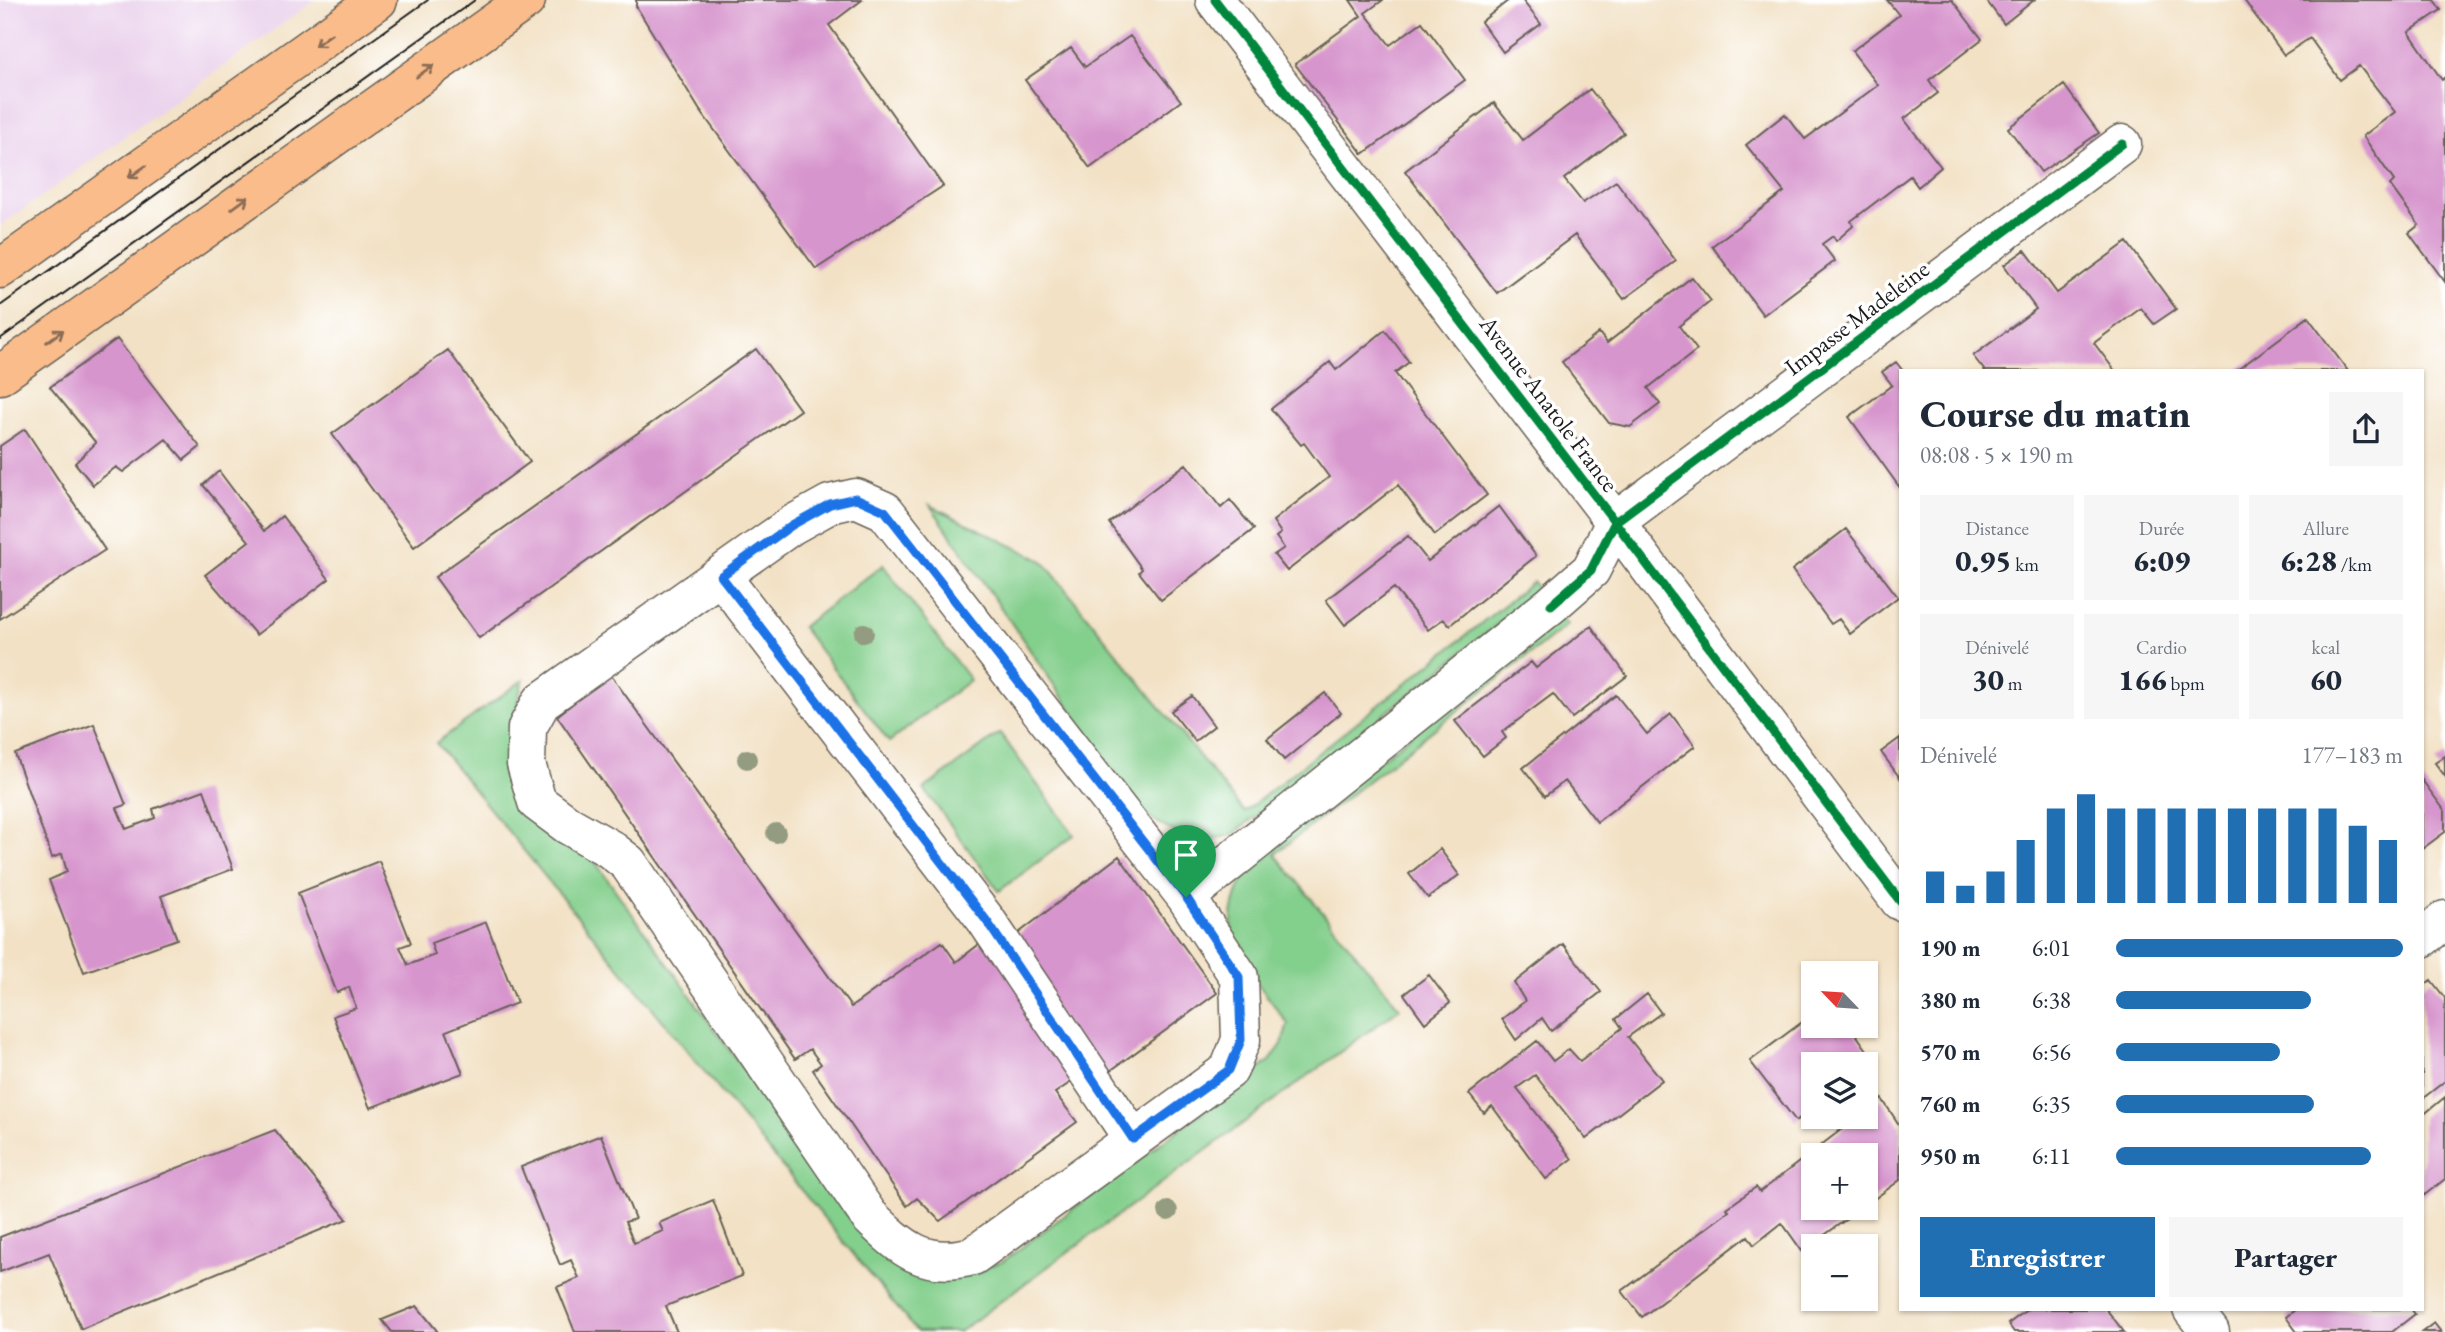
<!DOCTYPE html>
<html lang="fr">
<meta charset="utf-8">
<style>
:root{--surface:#fff;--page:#f6f6f7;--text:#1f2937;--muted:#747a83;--accent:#1f6fb2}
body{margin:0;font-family:"EB Garamond",serif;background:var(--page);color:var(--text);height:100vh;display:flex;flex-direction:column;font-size:26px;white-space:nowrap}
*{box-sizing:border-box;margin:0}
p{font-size:23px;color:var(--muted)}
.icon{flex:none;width:38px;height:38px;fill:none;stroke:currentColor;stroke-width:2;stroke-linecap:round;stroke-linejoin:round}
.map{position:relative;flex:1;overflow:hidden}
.side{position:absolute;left:1899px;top:369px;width:525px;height:942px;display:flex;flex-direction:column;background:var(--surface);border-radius:0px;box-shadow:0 2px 5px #0004}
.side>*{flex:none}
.needle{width:46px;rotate:295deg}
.controls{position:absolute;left:1801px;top:961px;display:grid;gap:14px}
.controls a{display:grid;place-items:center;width:77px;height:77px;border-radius:0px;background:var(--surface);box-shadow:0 2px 5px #0004;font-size:35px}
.pin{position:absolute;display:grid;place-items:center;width:60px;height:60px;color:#fff;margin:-72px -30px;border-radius:50% 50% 50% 0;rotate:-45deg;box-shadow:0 0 7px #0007}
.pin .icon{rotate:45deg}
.round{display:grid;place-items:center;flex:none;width:74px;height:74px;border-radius:0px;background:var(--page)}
.overview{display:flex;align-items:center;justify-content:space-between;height:119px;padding:0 21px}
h1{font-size:38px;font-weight:800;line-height:52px}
.figures{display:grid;grid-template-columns:repeat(3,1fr);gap:10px;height:119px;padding:7px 21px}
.figures div{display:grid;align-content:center;border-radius:0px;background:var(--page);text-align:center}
.figures b{font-size:30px;font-weight:800}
.figures small{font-size:19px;font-weight:400}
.figures p{font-size:19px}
.chart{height:196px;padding:14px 21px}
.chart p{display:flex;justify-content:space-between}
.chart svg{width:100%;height:126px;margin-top:7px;stroke:var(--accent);stroke-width:6}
.button{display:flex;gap:14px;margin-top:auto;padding:14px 21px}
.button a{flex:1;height:80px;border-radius:0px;background:var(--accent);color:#fff;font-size:28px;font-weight:800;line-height:80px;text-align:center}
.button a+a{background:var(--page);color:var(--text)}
ul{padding:0 21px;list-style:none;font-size:23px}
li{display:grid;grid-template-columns:112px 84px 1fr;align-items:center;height:52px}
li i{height:18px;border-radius:9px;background:var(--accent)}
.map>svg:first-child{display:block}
.built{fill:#ead1ec}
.green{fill:#83cf8c;stroke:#507654;stroke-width:2}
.building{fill:#d795cd}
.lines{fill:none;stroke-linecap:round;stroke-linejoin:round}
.minor-casing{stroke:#676157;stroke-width:41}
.major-casing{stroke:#676157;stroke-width:41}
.minor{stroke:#fff;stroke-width:38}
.major{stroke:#fabc8b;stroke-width:38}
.tram{stroke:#1c1c1c;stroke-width:2}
.cycleway-casing{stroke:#fff;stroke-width:13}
.cycleway{stroke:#00873e;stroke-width:9}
.tree{fill:#939c80}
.oneway{stroke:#8b6c54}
.route-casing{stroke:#fff;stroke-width:14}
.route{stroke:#1a73e8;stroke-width:9}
.labels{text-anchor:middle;stroke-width:7;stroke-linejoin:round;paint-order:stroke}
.street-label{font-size:24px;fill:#1c1c1c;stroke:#fff}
</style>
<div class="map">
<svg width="2445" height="1332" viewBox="0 0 2445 1332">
<rect width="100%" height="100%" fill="#fff"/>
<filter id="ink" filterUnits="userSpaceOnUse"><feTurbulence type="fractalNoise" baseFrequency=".0143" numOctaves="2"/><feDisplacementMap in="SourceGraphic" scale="14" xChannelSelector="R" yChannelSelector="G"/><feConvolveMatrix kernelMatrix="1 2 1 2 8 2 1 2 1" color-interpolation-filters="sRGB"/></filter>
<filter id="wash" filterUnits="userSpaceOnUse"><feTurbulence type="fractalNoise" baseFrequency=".00686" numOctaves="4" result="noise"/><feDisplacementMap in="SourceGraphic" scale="28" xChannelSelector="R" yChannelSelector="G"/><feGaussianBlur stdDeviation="1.57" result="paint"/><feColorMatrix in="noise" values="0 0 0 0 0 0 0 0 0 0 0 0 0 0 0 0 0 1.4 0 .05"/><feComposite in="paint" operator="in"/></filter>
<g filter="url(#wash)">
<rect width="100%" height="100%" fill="#f2e1c4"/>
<!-- built -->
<path class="built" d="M0,0H316L0,226Z"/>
<!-- green -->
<path class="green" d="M930,505L1043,561L1244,812L1533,582L1540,591L1232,835L1201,841L1166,828L1141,811Z
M883,565L970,680L889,742L802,627Z
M1561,617L1567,625L1275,854L1400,1008L959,1332H917L436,743L523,680L513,721L520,802L550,836L588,852L846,1213L953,1276L1002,1262L1270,1061L1282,1044L1288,1024C1242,960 1207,937 1254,859Z
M1000,733L1074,835L999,891L924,789Z"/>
<g id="blocks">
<!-- building -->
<path class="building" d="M636,0H862L829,25L943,186L816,269L699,109L636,6Z
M1350,0H1383L1365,13L1390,45L1422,22L1465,80L1363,154L1295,64L1361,16Z
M1509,0H1522L1541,24L1503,52L1481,22Z
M1887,0H1952L1982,39L1929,80L1938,93L1904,119L1941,167L1918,187L1910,176L1851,221L1853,226L1836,241L1833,236L1822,244L1835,261L1763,315L1712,246L1784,192L1746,145L1785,114L1805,139L1878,85L1852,51L1899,15Z
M1986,0H2034L2004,24Z
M2244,0H2434L2441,10L2409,32L2442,80L2445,77V282L2409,233L2419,225L2390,185L2394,181L2363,136L2395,112L2359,66L2340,80L2310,38L2284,55Z
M1130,36L1181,101L1090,168L1025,80L1071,48L1085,67Z
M2064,85L2099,133L2041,172L2008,128Z
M1590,89L1624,133L1564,179L1583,203L1616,181L1676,261L1624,299L1575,235L1497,293L1405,171L1494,103L1523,140Z
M2127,242L2176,309L2154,324L2141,308L2094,343L2115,371H1985L1973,356L2036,309L2004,265L2025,250L2057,293Z
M1692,277L1711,301L1679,326L1697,350L1648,388L1660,404L1630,427L1609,423L1562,362L1599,333L1607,343Z
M2308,317L2348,371H2236Z
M1385,330L1409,362L1395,373L1487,495L1435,535L1398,485L1287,571L1274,555L1284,548L1276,537L1281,533L1273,521L1329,477L1304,443L1301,445L1271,409L1330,362L1336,370Z
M117,339L200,447L184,460L166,439L123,472L116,467L93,485L75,463L96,443L50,387Z
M756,349L800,410L479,638L435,577Z
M448,350L530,462L414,547L332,434Z
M1896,362L1903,371H1900V488L1849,417L1892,385L1882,372Z
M25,429L105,550L0,619V446Z
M1186,464L1221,508L1230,500L1254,529L1161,600L1139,572L1142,569L1109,523Z
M219,471L264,531L282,516L329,579L256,635L205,575L249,541L203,485Z
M1499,506L1536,556L1450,625L1443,619L1428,630L1394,588L1345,625L1326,600L1408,536L1428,561Z
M1846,529L1898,597L1850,634L1839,619L1831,624L1792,570Z
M1591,626L1627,676L1572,718L1553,694L1502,732L1506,738L1483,756L1455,721L1531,662L1536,668Z
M610,674L851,1007L942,942L956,962L986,939L1083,1074L1055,1093L1077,1122L940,1221L917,1198L907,1206L813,1070L821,1064L810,1049L795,1059L557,716Z
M1325,693L1341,713L1284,760L1267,739Z
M1616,695L1647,734L1671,714L1695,746L1597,822L1565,781L1545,796L1523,768Z
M1192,696L1214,726L1195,741L1171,711Z
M94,724L126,805L117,808L126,829L155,818L153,809L204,790L233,869L161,896L177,939L84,972L49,880L67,872L62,854L52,858L15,754Z
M1900,738V778L1881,752Z
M2445,756V776L2435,763Z
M2422,780L2445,811V832L2422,849Z
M1440,849L1459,875L1428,898L1409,874Z
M1119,856L1217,993L1103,1076L1007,942Z
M379,861L411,943L400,947L408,965L435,955L431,943L486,922L517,1003L446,1031L463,1073L370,1108L333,1016L356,1008L349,987L337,993L298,893Z
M1563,944L1601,992L1551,1031L1542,1018L1516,1040L1502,1019L1525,1001L1514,983Z
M1429,975L1450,1003L1425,1023L1404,994Z
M2431,980L2445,998V1081L2422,1099V987Z
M1647,994L1661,1013L1628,1037L1662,1080L1586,1139L1535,1075L1517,1088L1572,1159L1546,1179L1492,1106L1484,1113L1469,1094L1537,1041L1553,1061L1569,1049L1580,1061L1622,1028L1616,1019Z
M1813,1014V1026H1850L1874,1060L1866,1067V1064H1813V1108L1796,1121L1750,1061Z
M2445,1097V1179L2422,1197V1116Z
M1882,1099L1900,1126V1180L1866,1205V1155H1813V1208H1862L1802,1251L1782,1223L1754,1245L1748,1236L1642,1317L1622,1291L1729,1211L1727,1208L1756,1187L1760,1192L1859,1116H1866V1111Z
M275,1130L347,1219L81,1329L49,1253L0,1272V1237Z
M601,1135L635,1219L625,1222L634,1243L663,1231L659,1223L713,1200L742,1276L666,1306L677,1332H575L557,1287L579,1278L571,1260L560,1265L521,1167Z
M417,1306L438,1332H392L382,1320Z
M2028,1309H2106L2124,1332H2014L2008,1324Z
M2296,1309H2411L2415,1314L2392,1332H2297L2286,1317Z
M2434,1323L2441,1332H2422Z"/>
</g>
</g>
<g filter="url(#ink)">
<use href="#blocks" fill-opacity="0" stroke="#676157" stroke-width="2"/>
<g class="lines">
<!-- minor casing -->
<g class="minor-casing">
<path id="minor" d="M1215,0L1615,522L1900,901
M856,498L885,511L1186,897L1239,977L1241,1040L1229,1070L973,1256C924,1269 902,1248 869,1216L628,863L610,849L568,825L537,802L526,764L527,728L542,701L792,525L830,504Z
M721,576L986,920L1133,1139
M1186,897L1551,605L1591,570L1615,522L2122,144
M2422,938L2445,920
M2192,1309L2210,1332"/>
</g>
<!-- major casing -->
<g class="major-casing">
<path id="major" d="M0,269L378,0
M0,375L526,0"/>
</g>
<!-- minor -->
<use href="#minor" class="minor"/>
<!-- major -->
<use href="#major" class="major"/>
<!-- tram -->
<path class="tram" d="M0,306L428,0
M0,339L475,0"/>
<!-- cycleway casing -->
<g class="cycleway-casing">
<path id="cycleway" d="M1215,0L1615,522L1900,901
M1551,605L1591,570L1615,522L2122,144"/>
</g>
<!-- cycleway -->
<use href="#cycleway" class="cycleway"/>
</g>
<!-- trees -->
<g class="tree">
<circle cx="864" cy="633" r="10"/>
<circle cx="747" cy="759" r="10"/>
<circle cx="776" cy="833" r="10"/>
<circle cx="1168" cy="1211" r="10"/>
</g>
<!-- one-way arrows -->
<defs><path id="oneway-shaft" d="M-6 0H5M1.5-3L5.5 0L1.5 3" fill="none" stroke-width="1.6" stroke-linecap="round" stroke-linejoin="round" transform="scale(1.75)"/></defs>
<g class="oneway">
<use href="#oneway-shaft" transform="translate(323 40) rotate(144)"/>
<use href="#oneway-shaft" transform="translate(425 71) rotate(-36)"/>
<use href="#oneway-shaft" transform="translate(137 172) rotate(145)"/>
<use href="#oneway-shaft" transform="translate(240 203) rotate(-36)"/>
<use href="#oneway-shaft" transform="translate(55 336) rotate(-36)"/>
</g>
</g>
<g class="lines" filter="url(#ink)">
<!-- route casing -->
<g class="route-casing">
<path id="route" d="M856,498L885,511L1186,897L1239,977L1241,1040L1229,1070L1133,1139L986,920L721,576L792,525L830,504Z"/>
</g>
<!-- route -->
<use href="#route" class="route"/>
</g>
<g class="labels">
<!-- street labels -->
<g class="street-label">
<text transform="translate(1857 318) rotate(-37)" y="8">Impasse Madeleine</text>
<text transform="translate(1549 404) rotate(53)" y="8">Avenue Anatole France</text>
</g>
</g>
</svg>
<div class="controls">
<a><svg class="needle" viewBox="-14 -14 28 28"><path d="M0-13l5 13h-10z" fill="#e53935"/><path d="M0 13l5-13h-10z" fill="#747a83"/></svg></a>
<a><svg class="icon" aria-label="layers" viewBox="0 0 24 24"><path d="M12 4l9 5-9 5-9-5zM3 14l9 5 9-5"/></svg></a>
<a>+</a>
<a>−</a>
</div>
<div class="pin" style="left:1186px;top:897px;background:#1e9e55"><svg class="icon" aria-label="arrive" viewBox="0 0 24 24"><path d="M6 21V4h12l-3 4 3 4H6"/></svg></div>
<section class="side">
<div class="overview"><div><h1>Course du matin</h1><p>08:08 · 5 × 190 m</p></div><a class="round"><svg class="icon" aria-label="share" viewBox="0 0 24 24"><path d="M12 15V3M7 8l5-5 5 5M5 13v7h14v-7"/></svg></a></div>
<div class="figures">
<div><p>Distance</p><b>0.95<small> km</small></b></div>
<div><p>Durée</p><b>6:09</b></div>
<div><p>Allure</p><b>6:28<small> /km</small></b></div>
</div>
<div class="figures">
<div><p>Dénivelé</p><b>30<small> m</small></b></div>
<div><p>Cardio</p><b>166<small> bpm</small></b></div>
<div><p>kcal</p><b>60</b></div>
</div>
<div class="chart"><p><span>Dénivelé</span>177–183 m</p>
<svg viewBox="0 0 160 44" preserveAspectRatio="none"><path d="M5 44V33M15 44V38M25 44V33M35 44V22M45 44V11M55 44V6M65 44V11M75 44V11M85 44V11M95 44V11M105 44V11M115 44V11M125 44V11M135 44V11M145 44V17M155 44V22"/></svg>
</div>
<ul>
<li><b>190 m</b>6:01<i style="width:100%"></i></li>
<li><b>380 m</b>6:38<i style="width:68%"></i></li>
<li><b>570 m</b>6:56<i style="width:57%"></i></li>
<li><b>760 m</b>6:35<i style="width:69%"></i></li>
<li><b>950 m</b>6:11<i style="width:89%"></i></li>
</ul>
<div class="button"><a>Enregistrer</a><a>Partager</a></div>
</section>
</div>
